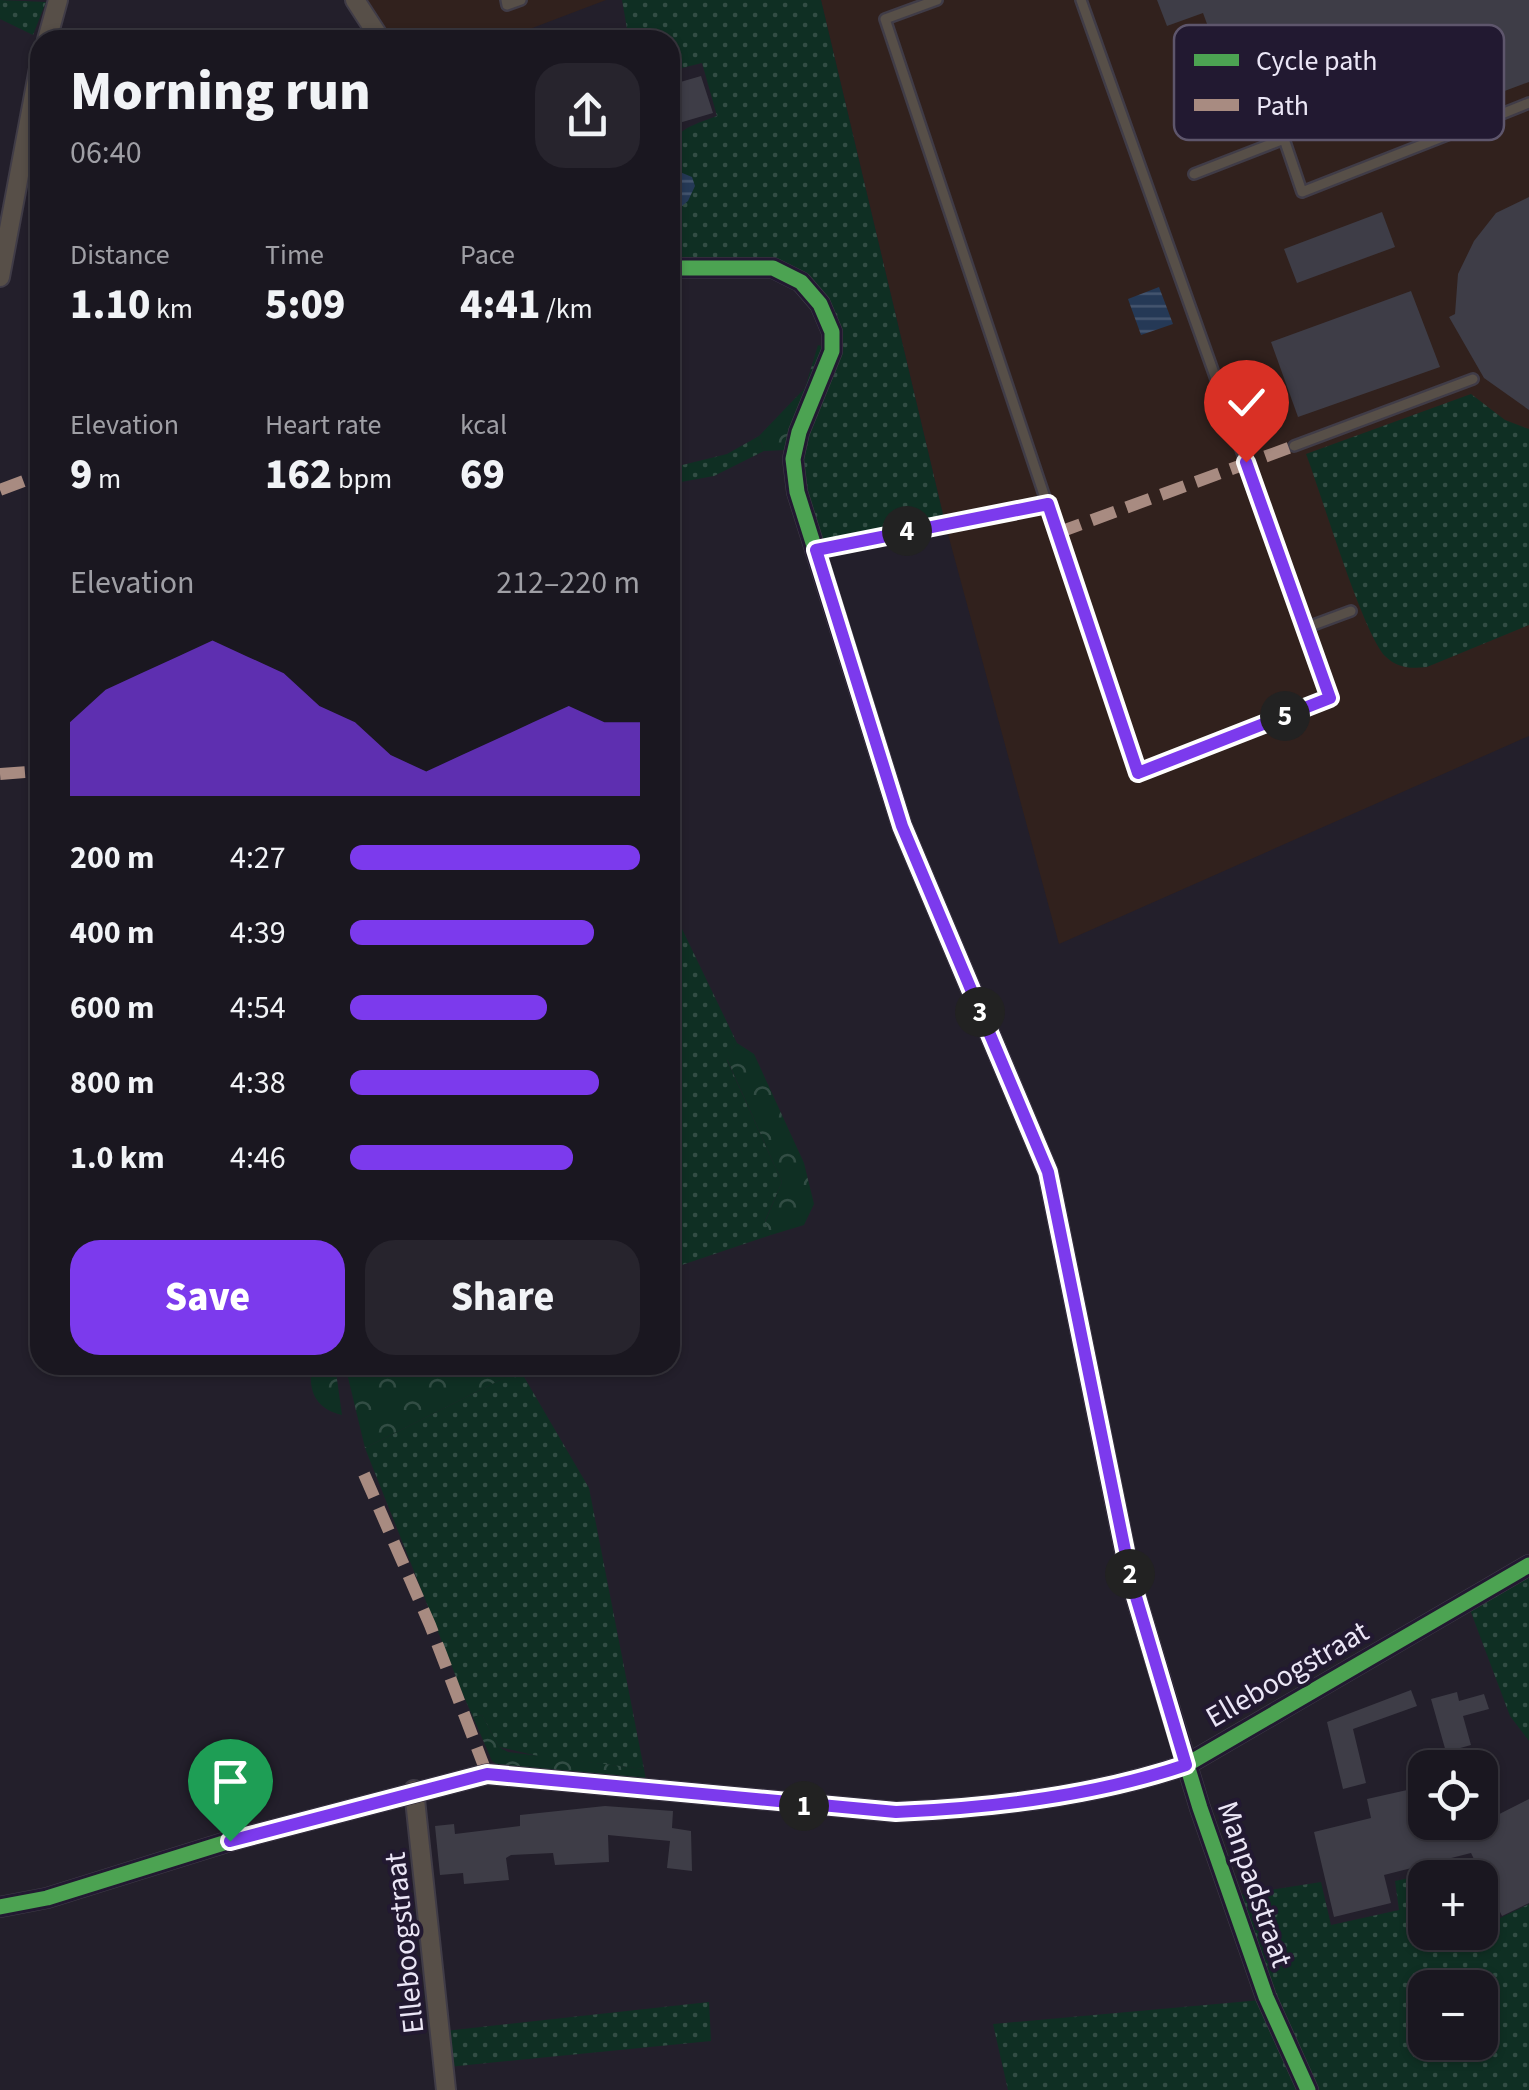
<!DOCTYPE html>
<meta charset="utf-8">
<style>
:root{--surface:#1a1720;--page:#27242d;--text:#f1f3f6;--muted:#9f9fa5;--line:#38363e;--accent:#7c3aed}
body{margin:0;font-family:"Source Sans 3",sans-serif;background:var(--page);color:var(--text);height:100vh;display:flex;flex-direction:column;font-size:38px;white-space:nowrap}
*{box-sizing:border-box;margin:0}
p{font-size:32px;color:var(--muted)}
.icon{flex:none;width:55px;height:55px;fill:none;stroke:currentColor;stroke-width:2;stroke-linecap:round;stroke-linejoin:round}
.map{position:relative;flex:1;overflow:hidden}
.side{position:absolute;left:30px;top:30px;width:650px;height:1345px;display:flex;flex-direction:column;background:var(--surface);border-radius:30px;box-shadow:0 2px 8px #0004,0 0 0 2px var(--line)}
.side>*{flex:none}
.fabs{position:absolute;left:1408px;top:1750px;display:grid;gap:20px}
.fabs a{display:grid;place-items:center;width:90px;height:90px;border-radius:20px;background:var(--surface);box-shadow:0 2px 8px #0004,0 0 0 2px var(--line);font-size:50px}
.pin{position:absolute;display:grid;place-items:center;width:85px;height:85px;color:#fff;margin:-102px -42px;border-radius:50% 50% 50% 0;rotate:-45deg;box-shadow:0 0 10px #0007}
.pin .icon{rotate:45deg}
.km{position:absolute;width:50px;height:50px;margin:-25px;border-radius:50%;background:#222;color:#fff;font-size:28px;line-height:50px;text-align:center}
.round{display:grid;place-items:center;flex:none;width:105px;height:105px;border-radius:30px;background:var(--page)}
.summary{display:flex;align-items:center;justify-content:space-between;height:170px;padding:0 40px}
h1{font-size:55px;font-weight:800;line-height:75px}
.metrics{display:grid;grid-template-columns:repeat(3,1fr);gap:15px;height:170px;padding:10px 40px}
.metrics div{display:grid;align-content:center}
.metrics b{font-size:42px;font-weight:800}
.metrics small{font-size:28px;font-weight:400}
.metrics p{font-size:28px}
.chart{height:280px;padding:20px 40px}
.chart p{display:flex;justify-content:space-between}
.chart svg{width:100%;height:180px;margin-top:10px;fill:var(--accent);opacity:.7}
.primary-button{display:flex;gap:20px;margin-top:auto;padding:20px 40px}
.primary-button a{flex:1;height:115px;border-radius:30px;background:var(--accent);color:#fff;font-size:40px;font-weight:800;line-height:115px;text-align:center}
.primary-button a+a{background:var(--page);color:var(--text)}
ul{padding:0 40px;list-style:none;font-size:32px}
li{display:grid;grid-template-columns:160px 120px 1fr;align-items:center;height:75px}
li i{height:25px;border-radius:12px;background:var(--accent)}
.map>svg:first-child{display:block}
.industrial{fill:#31211d}
.grass{fill:url(#grass-dots);fill-rule:evenodd}
.forest{fill:url(#forest-crowns)}
.water{fill:url(#water-rules)}
.building{fill:#3e3d47}
.lines{fill:none;stroke-linecap:round;stroke-linejoin:round}
.lane-casing{stroke:#403c47;stroke-width:14}
.street-casing{stroke:#403c47;stroke-width:22}
.lane{stroke:#574f48;stroke-width:9}
.street{stroke:#574f48;stroke-width:18}
.quiet{stroke:#a88b81;stroke-width:12;stroke-dasharray:25 12;stroke-linecap:butt}
.cycleway-casing{stroke:#221931;stroke-width:21}
.cycleway{stroke:#4ca352;stroke-width:15}
.route-casing{stroke:#fff;stroke-width:20}
.route{stroke:#7c3aed;stroke-width:12}
.labels{text-anchor:middle;stroke-width:8;stroke-linejoin:round;paint-order:stroke}
.street-label{font-size:30px;fill:#ebe6f6;stroke:#221931}
.key{fill:#221931;stroke:#5e566c;stroke-width:2.5}
.key-label{font-size:28px;fill:#ebe6f6}
</style>
<div class="map">
<svg width="1529" height="2090" viewBox="0 0 1529 2090">
<defs>
<pattern id="grass-dots" width="8" height="8" patternUnits="userSpaceOnUse" patternTransform="scale(2.5)"><rect width="8" height="8" fill="#0f2f23"/><path d="M2 2h.1M6 6h.1" fill="none" stroke="#324d44" stroke-width="1.8" stroke-linecap="round"/></pattern>
<pattern id="forest-crowns" width="20" height="18" patternUnits="userSpaceOnUse" patternTransform="scale(2.5)"><rect width="20" height="18" fill="#0f2f23"/><path d="M2 6a3 3 0 1 1 6 0M12 15a3 3 0 1 1 6 0" fill="none" stroke="#324d44"/></pattern>
<pattern id="water-rules" width="6" height="5" patternUnits="userSpaceOnUse" patternTransform="scale(2.5)"><rect width="6" height="5" fill="#253956"/><path d="M0 2.5h6" fill="none" stroke="#45566f"/></pattern>
</defs>
<rect width="100%" height="100%" fill="#231f2b"/>
<!-- industrial -->
<path class="industrial" d="M362,0H606L501,40H388Z
M821,0H1529V736L1059,944L945,523Z"/>
<!-- grass -->
<path class="grass" d="M0,0L46,2L33,35L0,19Z
M622,0H821L945,523L822,549C794,452 796,451 836,360L797,272L670,260V216L678,212L680,172L670,175C670,131 679,130 717,116L702,63L670,71V40H629Z
M1471,394L1505,420L1529,429V625L1427,667C1411,669 1397,668 1385,656C1362,631 1321,493 1306,454Z
M759,436L764,451L714,476L670,484V468L727,454Z
M670,904L737,1043L727,1060L782,1182L765,1221L771,1235L670,1269Z
M520,1370L589,1488L644,1769L542,1757L499,1747L482,1715L473,1717L464,1697L365,1448Z
M1529,1572V1741L1510,1716L1469,1607Z
M1468,1865L1474,1877L1425,1878V1932H1480V1889L1496,1920L1529,1904V2090H1317L1270,1986L1238,1895L1321,1882L1331,1925L1399,1910L1395,1881ZM1425,1988H1480V2042H1425Z
M1261,2000L1301,2090H1008L993,2024Z
M709,2002L711,2041L448,2067L445,2031Z"/>
<!-- forest -->
<path class="forest" d="M818,345L824,347L786,450L764,451L759,436L805,388Z
M737,1043L754,1054L804,1163L814,1204L804,1225L771,1235L765,1222L782,1182L727,1059Z
M312,1365H335L342,1415C317,1409 307,1392 312,1365Z
M345,1365H517L520,1370L365,1448Z
M482,1715L499,1747L508,1752L644,1769L646,1780L502,1768L492,1761L473,1717Z"/>
<!-- water -->
<path class="water" d="M680,172L692,177L695,186L688,201L670,216V175Z
M1159,287L1173,324L1141,335L1128,299Z"/>
<!-- building -->
<path class="building" d="M1157,0H1529V82L1467,105L1471,116L1414,136L1411,126L1379,137L1378,133L1369,136L1342,60L1235,100L1203,13L1167,26Z
M701,76L713,113L679,123L670,85Z
M1529,197V410L1484,378L1449,317L1455,314L1458,274L1474,241L1496,213Z
M1382,212L1395,247L1297,283L1284,249Z
M1411,291L1440,367L1298,417L1271,342Z
M1411,1690L1417,1706L1353,1729L1366,1783L1343,1789L1327,1722Z
M1457,1692L1459,1701L1484,1694L1489,1709L1463,1716L1471,1745L1446,1752L1431,1699Z
M1425,1786V1822H1445L1450,1839L1529,1799V1903L1502,1916L1471,1853L1384,1875L1391,1903L1334,1917L1314,1832L1371,1818L1367,1799Z
M605,1806L673,1811L672,1828L691,1831L692,1871L667,1868L670,1841L608,1835L609,1862L555,1865L553,1853L511,1855L506,1858L509,1880L464,1884L463,1873L440,1875L435,1826L454,1824L455,1834L520,1826V1815Z"/>
<g class="lines">
<!-- lane casing -->
<g class="lane-casing">
<path id="lane" d="M506,0L507,5L521,0
M937,0L885,19L1137,773L1330,699L1081,0
M1474,125L1529,103
M1194,174L1284,139L1302,192L1465,128
M1294,446L1473,379
M815,550L1048,504
M1305,628L1351,611"/>
</g>
<!-- street casing -->
<g class="street-casing">
<path id="street" d="M355,0L381,40
M47,40L58,0
M670,268H773L801,282L820,304L832,332V351L799,432L793,459L797,492L902,826L1048,1172L1131,1581L1200,1808L1266,1997L1308,2090
M0,277L40,63
M414,1790L446,2090
M0,1907L47,1898L230,1841L487,1774L896,1812C993,1808 1094,1796 1186,1765L1529,1565"/>
</g>
<!-- lane -->
<use href="#lane" class="lane"/>
<!-- street -->
<use href="#street" class="street"/>
<!-- quiet -->
<path class="quiet" d="M0,490L40,475
M1057,533L1294,446
M0,774L40,771
M364,1474L430,1625L487,1774"/>
<!-- cycleway casing -->
<g class="cycleway-casing">
<path id="cycleway" d="M670,268H773L801,282L820,304L832,332V351L799,432L793,459L797,492L902,826L1048,1172L1131,1581L1200,1808L1266,1997L1308,2090
M0,1907L47,1898L230,1841L487,1774L896,1812C993,1808 1094,1796 1186,1765L1529,1565"/>
</g>
<!-- cycleway -->
<use href="#cycleway" class="cycleway"/>
</g>
<g class="lines">
<!-- route casing -->
<g class="route-casing">
<path id="route" d="M230,1841L487,1774L896,1812C993,1808 1094,1796 1186,1765L1131,1580L1048,1172L902,826L816,550L1048,504L1138,773L1330,698L1246,462"/>
</g>
<!-- route -->
<use href="#route" class="route"/>
</g>
<g class="labels">
<!-- street labels -->
<g class="street-label">
<text transform="translate(1287 1674) rotate(-30)" y="10">Elleboogstraat</text>
<text transform="translate(1255 1884) rotate(71)" y="10">Manpadstraat</text>
<text transform="translate(404 1943) rotate(-96)" y="10">Elleboogstraat</text>
</g>
</g>
<!-- legend -->
<rect x="1174" y="25" width="330" height="115" rx="15" class="key"/>
<rect x="1194" y="54" width="45" height="12" fill="#4ca352"/>
<rect x="1194" y="99" width="45" height="12" fill="#a88b81"/>
<g class="key-label">
<text x="1256" y="70">Cycle path</text>
<text x="1256" y="115">Path</text>
</g>
</svg>
<div class="fabs">
<a><svg class="icon" aria-label="locate" viewBox="0 0 24 24"><circle cx="12" cy="12" r="6"/><path d="M12 2v4M12 18v4M2 12h4M18 12h4"/></svg></a>
<a>+</a>
<a>−</a>
</div>
<div class="pin" style="left:230px;top:1841px;background:#1e9e55"><svg class="icon" aria-label="arrive" viewBox="0 0 24 24"><path d="M6 21V4h12l-3 4 3 4H6"/></svg></div>
<div class="pin" style="left:1246px;top:462px;background:#d93025"><svg class="icon" aria-label="check" viewBox="0 0 24 24"><path d="M5 12l5 5 9-10"/></svg></div>
<b class="km" style="left:804px;top:1806px">1</b>
<b class="km" style="left:1130px;top:1574px">2</b>
<b class="km" style="left:980px;top:1012px">3</b>
<b class="km" style="left:907px;top:531px">4</b>
<b class="km" style="left:1285px;top:716px">5</b>
<section class="side">
<div class="summary"><div><h1>Morning run</h1><p>06:40</p></div><a class="round"><svg class="icon" aria-label="share" viewBox="0 0 24 24"><path d="M12 15V3M7 8l5-5 5 5M5 13v7h14v-7"/></svg></a></div>
<div class="metrics">
<div><p>Distance</p><b>1.10<small> km</small></b></div>
<div><p>Time</p><b>5:09</b></div>
<div><p>Pace</p><b>4:41<small> /km</small></b></div>
</div>
<div class="metrics">
<div><p>Elevation</p><b>9<small> m</small></b></div>
<div><p>Heart rate</p><b>162<small> bpm</small></b></div>
<div><p>kcal</p><b>69</b></div>
</div>
<div class="chart"><p><span>Elevation</span>212–220 m</p>
<svg viewBox="0 0 160 44" preserveAspectRatio="none"><path d="M0 44V26L10 18L20 14L30 10L40 6L50 10L60 14L70 22L80 26L90 34L100 38L110 34L120 30L130 26L140 22L150 26L160 26V44z"/></svg>
</div>
<ul>
<li><b>200 m</b>4:27<i style="width:100%"></i></li>
<li><b>400 m</b>4:39<i style="width:84%"></i></li>
<li><b>600 m</b>4:54<i style="width:68%"></i></li>
<li><b>800 m</b>4:38<i style="width:86%"></i></li>
<li><b>1.0 km</b>4:46<i style="width:77%"></i></li>
</ul>
<div class="primary-button"><a>Save</a><a>Share</a></div>
</section>
</div>
